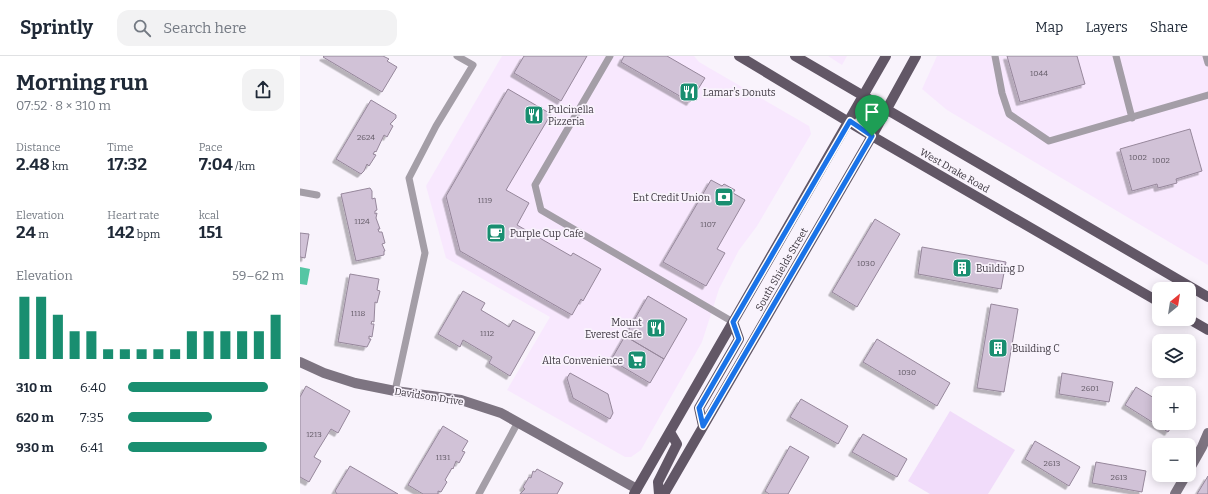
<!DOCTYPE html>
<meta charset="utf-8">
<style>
:root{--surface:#fff;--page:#f2f2f3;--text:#1f2937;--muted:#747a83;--line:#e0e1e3;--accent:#198e70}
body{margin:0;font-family:Bitter,serif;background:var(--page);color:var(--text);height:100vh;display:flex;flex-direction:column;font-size:15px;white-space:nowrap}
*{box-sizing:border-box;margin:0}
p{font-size:13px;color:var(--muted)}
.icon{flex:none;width:22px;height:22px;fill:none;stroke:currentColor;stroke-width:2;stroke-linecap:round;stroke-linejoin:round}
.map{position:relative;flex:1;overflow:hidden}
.side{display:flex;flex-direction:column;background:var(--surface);width:300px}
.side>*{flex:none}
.needle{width:26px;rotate:30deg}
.tools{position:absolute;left:852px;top:226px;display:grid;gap:8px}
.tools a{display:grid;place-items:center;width:44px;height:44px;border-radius:8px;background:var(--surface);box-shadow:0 2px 10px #0003;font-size:20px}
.pin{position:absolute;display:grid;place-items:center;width:34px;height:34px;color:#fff;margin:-41px -17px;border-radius:50% 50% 50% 0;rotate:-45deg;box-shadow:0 0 4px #0007}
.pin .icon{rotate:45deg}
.round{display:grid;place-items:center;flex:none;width:42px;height:42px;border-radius:12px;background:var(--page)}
.summary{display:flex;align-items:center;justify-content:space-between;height:68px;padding:0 16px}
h1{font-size:22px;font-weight:700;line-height:30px}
.figures{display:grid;grid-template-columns:repeat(3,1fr);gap:6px;height:68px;padding:4px 16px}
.figures div{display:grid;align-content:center}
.figures b{font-size:17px;font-weight:700}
.figures small{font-size:11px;font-weight:400}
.figures p{font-size:11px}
.chart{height:112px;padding:8px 16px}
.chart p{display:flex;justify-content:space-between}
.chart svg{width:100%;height:72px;margin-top:4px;stroke:var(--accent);stroke-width:6}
ul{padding:0 16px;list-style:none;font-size:13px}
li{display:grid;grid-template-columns:64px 48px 1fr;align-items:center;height:30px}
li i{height:10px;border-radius:5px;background:var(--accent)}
header{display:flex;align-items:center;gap:24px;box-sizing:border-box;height:56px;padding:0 20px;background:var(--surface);border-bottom:1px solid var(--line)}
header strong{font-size:19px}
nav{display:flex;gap:22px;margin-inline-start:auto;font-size:14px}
.search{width:280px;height:36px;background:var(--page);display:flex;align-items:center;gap:10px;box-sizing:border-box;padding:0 14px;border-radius:12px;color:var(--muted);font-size:15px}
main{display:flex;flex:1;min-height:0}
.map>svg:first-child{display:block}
.built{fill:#f8e8fe}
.green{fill:#f1dcfa}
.water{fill:#55c6a4}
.building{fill:#d1c2d7;stroke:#96879b;filter:url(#shadow)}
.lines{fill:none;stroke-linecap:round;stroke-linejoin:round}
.lane{stroke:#a49ea7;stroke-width:7}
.secondary{stroke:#7d7481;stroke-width:10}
.primary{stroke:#625766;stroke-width:10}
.route-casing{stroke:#fff;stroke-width:8}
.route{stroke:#1a73e8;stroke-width:5}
.labels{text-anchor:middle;stroke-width:3.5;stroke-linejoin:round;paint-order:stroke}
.number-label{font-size:8px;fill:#625a66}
.poi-label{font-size:10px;fill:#3d3740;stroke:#f9f3fc;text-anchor:start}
.street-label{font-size:10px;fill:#3d3740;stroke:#f9f3fc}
</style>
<header>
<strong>Sprintly</strong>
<div class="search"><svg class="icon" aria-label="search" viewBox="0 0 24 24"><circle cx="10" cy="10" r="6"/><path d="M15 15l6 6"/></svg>Search here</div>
<nav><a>Map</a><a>Layers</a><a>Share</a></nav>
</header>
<main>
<section class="side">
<div class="summary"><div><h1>Morning run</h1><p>07:52 · 8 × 310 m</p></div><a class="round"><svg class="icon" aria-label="share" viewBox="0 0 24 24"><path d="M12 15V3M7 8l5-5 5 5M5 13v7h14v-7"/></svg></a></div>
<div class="figures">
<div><p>Distance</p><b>2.48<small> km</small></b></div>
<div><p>Time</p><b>17:32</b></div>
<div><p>Pace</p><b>7:04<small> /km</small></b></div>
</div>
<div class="figures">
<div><p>Elevation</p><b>24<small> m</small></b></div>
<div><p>Heart rate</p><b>142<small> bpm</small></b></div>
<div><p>kcal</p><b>151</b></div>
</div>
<div class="chart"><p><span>Elevation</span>59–62 m</p>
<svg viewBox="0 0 160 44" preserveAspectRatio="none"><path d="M5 44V6M15 44V6M25 44V17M35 44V27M45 44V27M55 44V38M65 44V38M75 44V38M85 44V38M95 44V38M105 44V27M115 44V27M125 44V27M135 44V27M145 44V27M155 44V17"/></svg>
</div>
<ul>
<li><b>310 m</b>6:40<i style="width:90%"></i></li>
<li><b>620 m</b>7:35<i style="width:54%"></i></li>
<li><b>930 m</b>6:41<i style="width:89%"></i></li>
</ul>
</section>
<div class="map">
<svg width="908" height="438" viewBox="0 0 908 438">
<defs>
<filter id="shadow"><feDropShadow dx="-3.5" dy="3.5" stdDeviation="0" flood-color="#0004"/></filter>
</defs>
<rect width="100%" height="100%" fill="#f9f3fc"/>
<!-- built -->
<path class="built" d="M202,0H394L399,6L509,70L511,78L457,170L439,194L419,233L402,286L341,394L331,401H325L207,334L250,261L146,202L126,130Z
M528,0H547L542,9Z
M637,0H908V209L647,54L622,33Z"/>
<!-- green -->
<path class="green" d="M650,355L715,394L688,438H630L608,425Z"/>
<!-- water -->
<path class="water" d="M0,211L10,213L7,229L0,228Z"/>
<!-- building -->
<path class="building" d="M24,0H83L89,3L87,5L97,11L82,36L23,1Z
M224,0H287L261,45L214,17Z
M324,0H367L405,22L390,46L321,6Z
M707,0H777L785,28L720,46Z
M208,33L251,58L206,134L229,147L217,169L271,200L273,197L301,213L283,245L281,243L272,259L160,195L146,140Z
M71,44L96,59V62L90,68L93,70L87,81L84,79L76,96L75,95L73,98L76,99L69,110L67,108L64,115L61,118L36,103Z
M890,73L902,115L876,123L877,127L858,132L857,128L832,135L820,93Z
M411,124L422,130L424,128L435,134L433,137L445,144L417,193L425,197L406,230L363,206Z
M70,132L72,135V143L75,142L77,154L75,155V158L77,157L76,162L80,173H78L79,176H82L85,187L82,188L85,195H84V199L56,205L41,138Z
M575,163L600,178L557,251L532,236Z
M0,177L9,178L5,202L0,201Z
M622,191L706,206L701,233L618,218Z
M50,218L79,223L77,234L80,235L77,247L75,246L74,266L72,265L71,268H74L72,281L69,280V283H71L67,291L38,286Z
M163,235L185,247L181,254L203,267L209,271L213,264L235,276L210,320L189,307L192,301L163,284L160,291L138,278Z
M348,240L387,263L364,303L325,280Z
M691,248L718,253L704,336L677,332Z
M325,280L364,303L350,327L311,304Z
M577,283L650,327L637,350L563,306Z
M270,317L308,338L313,357L310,363L273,342L267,322Z
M762,317L813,326L809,346L759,338Z
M6,330L50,355L38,377L31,373L18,394L14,401L21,405L9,426L0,421V341Z
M836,331L859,345V367H874L868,376L825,349Z
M501,343L548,370L538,388L490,361Z
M143,370L168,385L162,395L165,396L159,407L156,405L153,413L152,412L145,424L147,426L141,436L138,435V438H123L108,429Z
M563,378L607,403L597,421L552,396Z
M735,385L780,411L769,430L725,403Z
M490,390L509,401L488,438H469L465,435Z
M796,406L846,415L842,436L792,427Z
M50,410L98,438H37L35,435Z
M237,413L263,427L257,438H220L225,433L223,431L229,421L231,422L233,415L235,416Z
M908,420V438H897Z"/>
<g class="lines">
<!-- lane -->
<path class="lane" d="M310,0L235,129L241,154L433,266
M695,0L702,37L709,58L749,85L908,39
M816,0L832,62
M906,0L908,7
M0,136L17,139
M95,335L125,197L109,122L136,70L173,9L157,0
M179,438L218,366"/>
<!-- secondary -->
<path class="secondary" d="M0,306L24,317L55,327L95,335L161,344L201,357L337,433
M889,414L902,391L908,377
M875,438L886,419"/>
<!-- primary -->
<path class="primary" d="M439,0L572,80L859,246
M495,0L908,241
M889,263L908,274
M403,370L399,352L439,283L433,266
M334,438L586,0
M359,438L358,426L377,388L370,376
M364,438L572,80L616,0"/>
</g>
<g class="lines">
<!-- route casing -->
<g class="route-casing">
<path id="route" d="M550,65L572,80L403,370L399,352L439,283L433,266Z"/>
</g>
<!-- route -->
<use href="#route" class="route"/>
</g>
<!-- icons -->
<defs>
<g id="restaurant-square" transform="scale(1)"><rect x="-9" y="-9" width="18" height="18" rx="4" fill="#198e70" stroke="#f9f3fc"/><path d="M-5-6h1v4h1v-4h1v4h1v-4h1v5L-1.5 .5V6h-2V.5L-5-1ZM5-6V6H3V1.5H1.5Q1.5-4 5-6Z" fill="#fff"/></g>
<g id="bank-square" transform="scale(1)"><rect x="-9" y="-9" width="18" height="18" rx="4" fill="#198e70" stroke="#f9f3fc"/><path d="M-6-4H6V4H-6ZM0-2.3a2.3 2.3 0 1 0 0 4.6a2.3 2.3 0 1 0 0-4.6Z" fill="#fff"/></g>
<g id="cafe-square" transform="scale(1)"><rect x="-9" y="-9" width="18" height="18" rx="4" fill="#198e70" stroke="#f9f3fc"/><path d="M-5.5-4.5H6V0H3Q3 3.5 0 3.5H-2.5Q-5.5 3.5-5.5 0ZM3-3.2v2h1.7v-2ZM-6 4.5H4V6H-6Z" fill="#fff"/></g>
<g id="building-square" transform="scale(1)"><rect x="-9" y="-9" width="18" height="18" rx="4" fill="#198e70" stroke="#f9f3fc"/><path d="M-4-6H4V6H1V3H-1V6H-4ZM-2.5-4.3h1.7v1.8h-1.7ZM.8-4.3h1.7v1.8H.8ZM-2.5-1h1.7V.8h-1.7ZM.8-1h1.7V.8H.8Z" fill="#fff"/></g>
<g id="supermarket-square" transform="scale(1)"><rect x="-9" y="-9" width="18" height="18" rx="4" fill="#198e70" stroke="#f9f3fc"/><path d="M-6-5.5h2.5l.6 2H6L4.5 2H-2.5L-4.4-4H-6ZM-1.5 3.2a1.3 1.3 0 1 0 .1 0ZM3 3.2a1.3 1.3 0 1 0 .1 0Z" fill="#fff"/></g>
</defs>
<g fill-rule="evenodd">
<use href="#restaurant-square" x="389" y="36"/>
<use href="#restaurant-square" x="234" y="59"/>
<use href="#bank-square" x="424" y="141"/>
<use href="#cafe-square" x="196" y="177"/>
<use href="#building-square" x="662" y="212"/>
<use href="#restaurant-square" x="356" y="272"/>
<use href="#building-square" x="698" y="292"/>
<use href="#supermarket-square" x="337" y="304"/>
</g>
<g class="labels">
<!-- number labels -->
<g class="number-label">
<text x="739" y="20">1044</text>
<text x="66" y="84">2624</text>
<text x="838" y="104">1002</text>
<text x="861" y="107">1002</text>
<text x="185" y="147">1119</text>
<text x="62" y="168">1124</text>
<text x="408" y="171">1107</text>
<text x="566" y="210">1030</text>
<text x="58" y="260">1118</text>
<text x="187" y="280">1112</text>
<text x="607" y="319">1030</text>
<text x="790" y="335">2601</text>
<text x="14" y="381">1213</text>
<text x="143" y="404">1131</text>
<text x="752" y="410">2613</text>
<text x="819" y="424">2613</text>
</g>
<!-- poi labels -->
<g class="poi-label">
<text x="403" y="40">Lamar's Donuts</text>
<text x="248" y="57">Pulcinella<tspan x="248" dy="12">Pizzeria</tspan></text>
<text x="410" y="145" text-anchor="end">Ent Credit Union</text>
<text x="210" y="181">Purple Cup Cafe</text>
<text x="676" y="216">Building D</text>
<text x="342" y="270" text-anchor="end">Mount<tspan x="342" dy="12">Everest Cafe</tspan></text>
<text x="712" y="296">Building C</text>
<text x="323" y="308" text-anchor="end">Alta Convenience</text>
</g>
<!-- street labels -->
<g class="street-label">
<text transform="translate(655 114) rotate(30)" y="4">West Drake Road</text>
<text transform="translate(481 213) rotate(-60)" y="4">South Shields Street</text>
<text transform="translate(129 340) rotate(9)" y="4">Davidson Drive</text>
</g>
</g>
</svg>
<div class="tools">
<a><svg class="needle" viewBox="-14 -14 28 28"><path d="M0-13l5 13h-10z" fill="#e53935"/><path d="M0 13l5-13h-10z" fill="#747a83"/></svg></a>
<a><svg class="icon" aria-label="layers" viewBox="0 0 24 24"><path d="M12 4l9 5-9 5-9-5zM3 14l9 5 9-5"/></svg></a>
<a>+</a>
<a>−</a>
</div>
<div class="pin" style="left:572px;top:80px;background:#1e9e55"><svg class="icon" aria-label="arrive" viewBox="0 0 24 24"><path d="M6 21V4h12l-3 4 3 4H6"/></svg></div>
</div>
</main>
